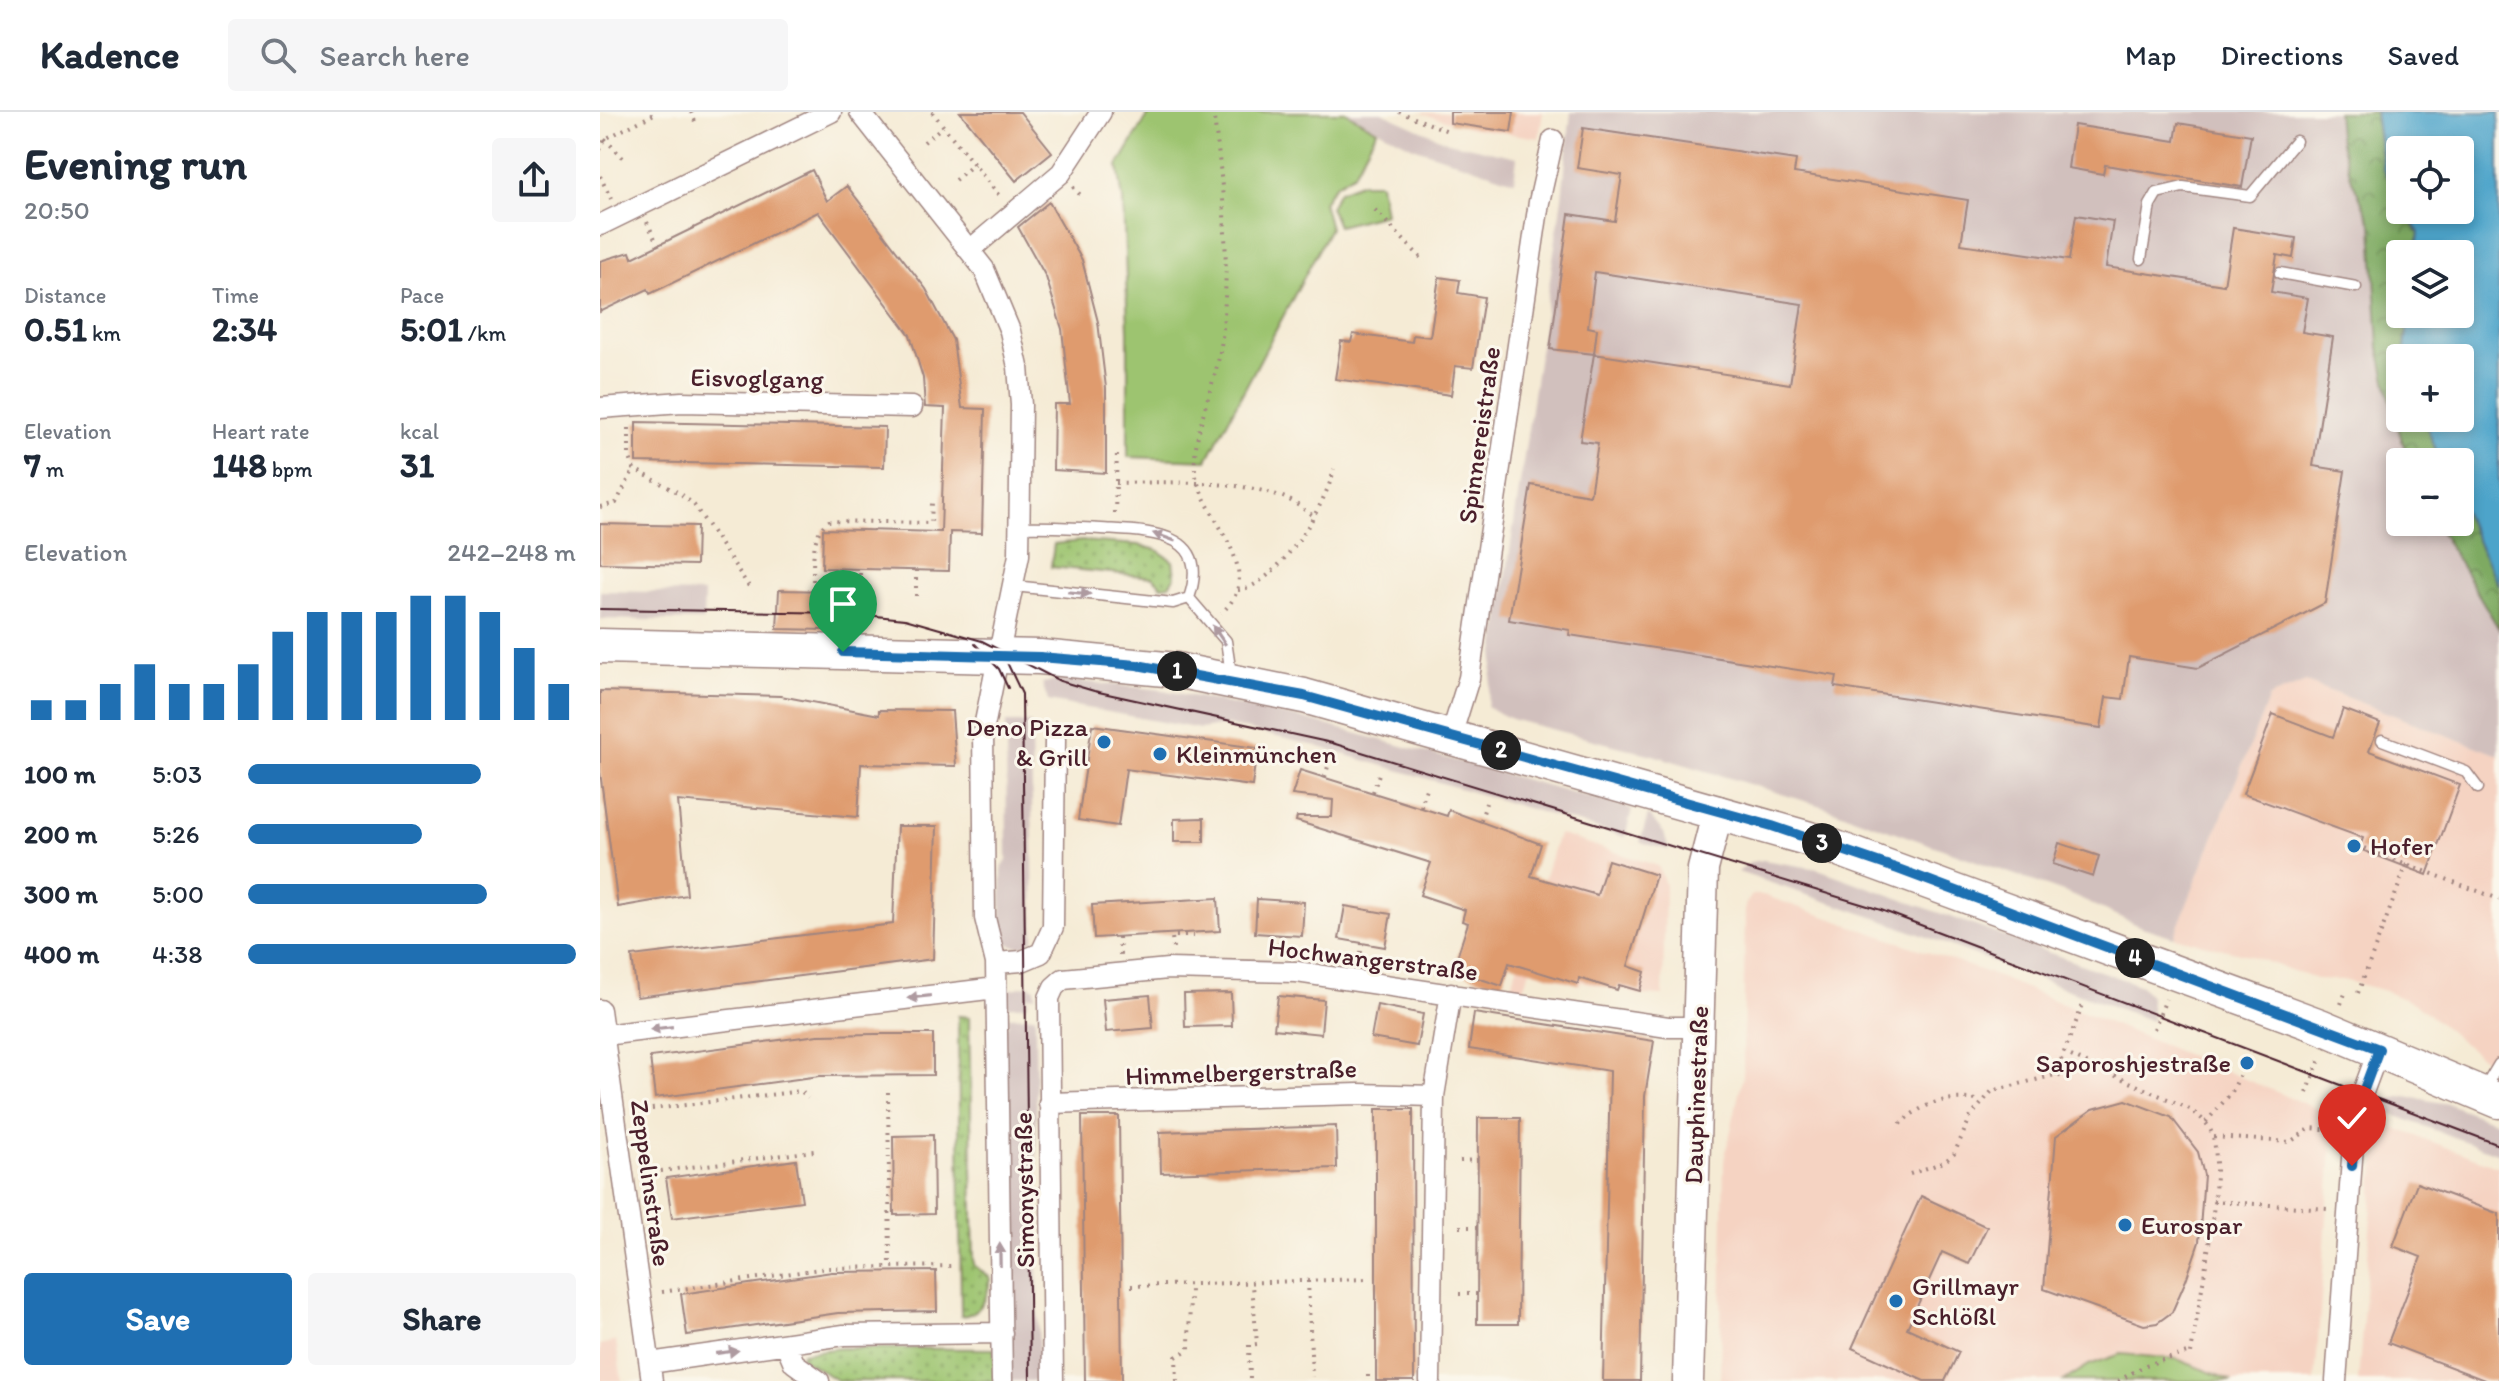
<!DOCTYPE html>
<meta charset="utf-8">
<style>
:root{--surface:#fff;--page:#f6f6f7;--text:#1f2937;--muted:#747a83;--line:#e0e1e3;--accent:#1f6fb2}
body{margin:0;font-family:Itim,sans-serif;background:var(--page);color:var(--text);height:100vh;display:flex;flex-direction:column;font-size:30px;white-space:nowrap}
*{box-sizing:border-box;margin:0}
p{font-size:26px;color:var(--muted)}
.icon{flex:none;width:44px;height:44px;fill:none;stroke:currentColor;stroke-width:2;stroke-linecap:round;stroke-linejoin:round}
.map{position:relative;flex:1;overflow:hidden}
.sheet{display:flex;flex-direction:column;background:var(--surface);width:600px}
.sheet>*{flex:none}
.fabs{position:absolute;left:1786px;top:24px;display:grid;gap:16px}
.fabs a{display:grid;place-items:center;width:88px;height:88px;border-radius:8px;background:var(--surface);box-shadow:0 4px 12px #0003;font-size:40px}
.pin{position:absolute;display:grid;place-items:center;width:68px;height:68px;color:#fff;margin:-82px -34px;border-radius:50% 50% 50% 0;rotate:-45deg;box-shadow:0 0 8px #0007}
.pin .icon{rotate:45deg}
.km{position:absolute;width:40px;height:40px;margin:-20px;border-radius:50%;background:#222;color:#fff;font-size:22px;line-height:40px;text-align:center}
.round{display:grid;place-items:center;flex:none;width:84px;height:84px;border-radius:8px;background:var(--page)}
.overview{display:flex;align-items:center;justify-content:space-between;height:136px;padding:0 24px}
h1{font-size:44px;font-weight:700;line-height:60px}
.metrics{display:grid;grid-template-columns:repeat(3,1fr);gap:12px;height:136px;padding:8px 24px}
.metrics div{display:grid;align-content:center}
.metrics b{font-size:34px;font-weight:700}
.metrics small{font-size:22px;font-weight:400}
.metrics p{font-size:22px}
.chart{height:224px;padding:16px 24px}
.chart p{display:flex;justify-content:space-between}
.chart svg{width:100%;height:144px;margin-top:8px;stroke:var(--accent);stroke-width:6}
.cta{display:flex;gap:16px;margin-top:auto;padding:16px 24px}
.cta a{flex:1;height:92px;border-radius:8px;background:var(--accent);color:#fff;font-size:32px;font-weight:700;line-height:92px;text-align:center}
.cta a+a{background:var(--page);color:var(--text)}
ul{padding:0 24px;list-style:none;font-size:26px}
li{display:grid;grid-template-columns:128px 96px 1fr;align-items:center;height:60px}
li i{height:20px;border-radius:10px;background:var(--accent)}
header{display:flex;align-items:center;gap:48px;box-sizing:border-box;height:112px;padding:0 40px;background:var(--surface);border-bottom:2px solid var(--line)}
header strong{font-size:38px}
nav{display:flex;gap:44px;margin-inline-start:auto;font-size:28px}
.search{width:560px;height:72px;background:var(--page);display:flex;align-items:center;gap:20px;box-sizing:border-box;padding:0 28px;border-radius:8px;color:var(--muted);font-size:30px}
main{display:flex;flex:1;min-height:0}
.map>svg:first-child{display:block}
.built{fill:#f5d3c2}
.industrial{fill:#d1c0bd}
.grass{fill:url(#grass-dots);stroke:#74724e;stroke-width:2}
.forest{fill:url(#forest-crowns);stroke:#646446;stroke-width:2}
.park{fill:#9dc470;stroke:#74724e;stroke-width:2}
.water{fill:#4ea4ca;stroke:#4c627a;stroke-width:2}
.building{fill:#df9b6e;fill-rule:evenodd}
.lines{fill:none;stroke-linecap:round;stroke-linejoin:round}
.service-casing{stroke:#a08580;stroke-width:13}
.minor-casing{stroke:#a08580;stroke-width:23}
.secondary-casing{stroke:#a08580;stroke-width:33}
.primary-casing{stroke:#a08580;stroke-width:37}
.path{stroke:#a08580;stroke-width:4;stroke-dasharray:2 6;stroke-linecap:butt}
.service{stroke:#fff;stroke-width:10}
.minor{stroke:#fff;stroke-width:20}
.secondary{stroke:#fff;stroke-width:30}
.primary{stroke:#fff;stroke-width:34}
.tram{stroke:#4a1f2b;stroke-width:2}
.oneway{fill:#ae9aa0}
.route-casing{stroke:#fff;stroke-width:16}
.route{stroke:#1f6fb2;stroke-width:10}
.poi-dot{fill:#1f6fb2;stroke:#fbf7ec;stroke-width:3}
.labels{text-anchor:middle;stroke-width:6;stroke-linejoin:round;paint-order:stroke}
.street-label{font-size:26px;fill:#4a1f2b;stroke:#fbf7ec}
.poi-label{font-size:26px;fill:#4a1f2b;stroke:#fbf7ec;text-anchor:start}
</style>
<header>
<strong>Kadence</strong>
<div class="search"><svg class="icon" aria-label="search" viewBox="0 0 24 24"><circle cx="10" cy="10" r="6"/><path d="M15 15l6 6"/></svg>Search here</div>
<nav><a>Map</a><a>Directions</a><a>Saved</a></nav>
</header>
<main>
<section class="sheet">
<div class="overview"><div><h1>Evening run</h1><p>20:50</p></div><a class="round"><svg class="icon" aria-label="share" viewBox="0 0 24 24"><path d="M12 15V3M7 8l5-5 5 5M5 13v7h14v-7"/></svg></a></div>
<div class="metrics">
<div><p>Distance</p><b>0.51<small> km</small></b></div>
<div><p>Time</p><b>2:34</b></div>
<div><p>Pace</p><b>5:01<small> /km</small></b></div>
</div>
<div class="metrics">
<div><p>Elevation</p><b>7<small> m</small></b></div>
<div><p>Heart rate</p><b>148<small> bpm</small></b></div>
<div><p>kcal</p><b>31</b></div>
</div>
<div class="chart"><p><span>Elevation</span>242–248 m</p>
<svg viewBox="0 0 160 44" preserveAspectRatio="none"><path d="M5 44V38M15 44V38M25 44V33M35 44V27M45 44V33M55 44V33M65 44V27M75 44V17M85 44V11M95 44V11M105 44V11M115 44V6M125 44V6M135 44V11M145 44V22M155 44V33"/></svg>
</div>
<ul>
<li><b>100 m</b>5:03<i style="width:71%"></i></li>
<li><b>200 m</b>5:26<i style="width:53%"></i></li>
<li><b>300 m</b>5:00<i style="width:73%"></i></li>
<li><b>400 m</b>4:38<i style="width:100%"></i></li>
</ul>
<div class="cta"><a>Save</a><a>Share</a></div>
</section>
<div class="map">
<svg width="1899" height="1269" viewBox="0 0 1899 1269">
<defs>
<pattern id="grass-dots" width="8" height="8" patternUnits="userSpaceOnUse" patternTransform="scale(2)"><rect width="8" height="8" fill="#9dc470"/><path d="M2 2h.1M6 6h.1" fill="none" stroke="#829f5c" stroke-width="1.8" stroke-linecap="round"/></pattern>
<pattern id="forest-crowns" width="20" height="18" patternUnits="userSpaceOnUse" patternTransform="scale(2)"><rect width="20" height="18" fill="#7eaa62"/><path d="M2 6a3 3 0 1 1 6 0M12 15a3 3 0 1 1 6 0" fill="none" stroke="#698a51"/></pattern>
</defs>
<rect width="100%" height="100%" fill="#fbf7ec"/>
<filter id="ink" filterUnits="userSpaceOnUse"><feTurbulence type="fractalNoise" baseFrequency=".0125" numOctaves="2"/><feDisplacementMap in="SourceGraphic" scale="16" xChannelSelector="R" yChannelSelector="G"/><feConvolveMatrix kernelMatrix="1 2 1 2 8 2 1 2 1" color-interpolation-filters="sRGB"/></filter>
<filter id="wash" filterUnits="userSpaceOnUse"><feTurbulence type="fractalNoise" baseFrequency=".006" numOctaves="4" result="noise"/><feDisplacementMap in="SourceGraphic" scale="32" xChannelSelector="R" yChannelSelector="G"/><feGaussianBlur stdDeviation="1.8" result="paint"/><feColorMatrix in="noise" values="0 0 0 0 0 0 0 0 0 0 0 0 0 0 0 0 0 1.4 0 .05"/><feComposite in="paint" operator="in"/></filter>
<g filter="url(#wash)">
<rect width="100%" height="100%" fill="#f5ebd5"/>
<!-- built -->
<path class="built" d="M943,0L939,26L872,16L820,1Z
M1706,570L1899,643V955L1878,943L1816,892L1782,878L1743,868L1716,867L1648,843L1574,825L1669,585Z
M958,722L1058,754L1065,772L1063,884L1040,883L1015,875L1014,878L982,869L979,873L930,858L923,877L911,875Z
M1152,783H1163L1388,861L1720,998L1730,1011L1733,1023L1715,1269H1632L1601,1256L1489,1253L1464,1269H1120L1124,1050L1143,963L1145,793Z
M1790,1014L1899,1055V1269H1758L1777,1031L1783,1016Z
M16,1229L22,1269H0V1233Z"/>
<!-- industrial -->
<path class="industrial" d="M745,0H782L848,30L917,45L914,69L813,35Z
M971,0H1737L1739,24L1752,68L1772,113L1779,236L1793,300L1809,350H1800V410H1835L1899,517V643L1706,570L1669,585L1574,825L1542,815L1466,781L1225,695L1053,643L911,607L887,595L962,86Z
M0,479L104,481L103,509L0,507Z
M466,568L563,578L704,607L1032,697L1025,725L716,634L627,613L600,617L448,589L442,571Z
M406,611H431L434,827L422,835L408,832L401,821L402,754L407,749Z
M1048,703L1064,721L1069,738L1040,730Z
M1163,748L1218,757L1541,874L1550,884L1552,909L1279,807L1138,760L1151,750Z
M429,873L435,876L436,884H428V893L401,895V880Z
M435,904L439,1269H409L401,914L408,913V905Z
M1806,984L1848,992L1899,1011V1042L1778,997L1790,987Z"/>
<!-- grass -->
<path class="grass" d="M482,429L539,433L557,438L573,449L575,464L569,473L562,474L553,465L451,455L454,432Z
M358,904L369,905L374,1153L390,1166C388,1185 382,1202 361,1204Z
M242,1236L394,1237L395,1269H238L201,1246L202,1241Z"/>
<!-- forest -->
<path class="forest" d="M1737,0H1775L1783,57L1800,88V98H1806L1819,121L1816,142H1800V202H1809L1804,246H1800V306H1823L1841,350H1809L1793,300L1779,236L1772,113L1752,68L1739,24Z
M1860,393L1899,474V517L1835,410H1860Z"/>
<!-- park -->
<path class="park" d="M550,0H745L777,18L754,61L735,73L723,90L730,116L607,348L528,345V219L523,88L518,54Z
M760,71H780L785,102L738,114L730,95L739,79Z
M1521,1242L1577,1247L1632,1269H1464L1489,1253Z"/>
<!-- water -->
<path class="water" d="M1775,0H1899V474L1860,393V350H1841L1823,306H1860V246H1804L1809,202H1860V142H1816L1819,121L1806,98H1860V38H1800V88L1783,57Z"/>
<g id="blocks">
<!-- building -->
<path class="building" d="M360,0H420L452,40L416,69Z
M850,0H914L911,20L850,11Z
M1578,11L1651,23L1642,75L1505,53L1503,62L1468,56L1474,13L1575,29Z
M983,16L1196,48L1194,61L1368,88L1361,132L1469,148L1476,103L1513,109L1506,155L1624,173L1633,116L1696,126L1693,146L1677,143L1671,180L1708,186L1702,220L1733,225L1713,354L1745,359L1725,491L1598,556L1529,545L1523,587L1506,585L1501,616L1235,575L1237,564L969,523L970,518L909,508L931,373L990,383L998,331L980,329L994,242L950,237L969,102L1015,109L1022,63L977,56ZM995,160L1202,192L1190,272L994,242L997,217L988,215Z
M212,58L227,89L247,74L326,177L353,228L362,296L385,297L382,421L350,420L349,459L222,456L223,417L341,420L345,296L325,295L323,266L310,223L218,100L50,182L48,177L0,200V149L30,140L32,146Z
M449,90L482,148L498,210L506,276V361L453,358L454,292H470L462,217L446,165L418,115Z
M839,165L860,168L858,181L884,185L873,256L855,254L851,283L735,267L741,229L751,230L753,222L812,230L813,223L830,225Z
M36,310L285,315L284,355L36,350Z
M0,412L97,414L96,453L0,451Z
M179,478L230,479L228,518L177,517Z
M0,579L181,584L279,603V598L352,599L356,654L261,652L258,705L78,689L87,783L18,795L0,660Z
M1743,597L1780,611L1769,639L1860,673L1827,763L1759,737L1763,726L1643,682L1673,602L1733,625Z
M492,613L657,636L652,674L526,657L518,714L478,708Z
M700,658L847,704L849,698L941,732L931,764L997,783L1008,748L1056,763L1028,854L1045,860L1040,879L1019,873L1017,878L979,866L978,872L909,851L902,874L853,858L868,811L862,809L865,798L820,783L831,751L696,709L697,705H732L733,688L692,683Z
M604,706V730H574V707Z
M297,714H337L333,847L37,885L32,844L293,812Z
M1459,731L1499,744L1493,765L1453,752Z
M618,786L620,819L494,826L492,793Z
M657,787L704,790L702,824L655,821Z
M745,794L791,802L785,835L739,827Z
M631,881L632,914L585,915L584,882Z
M550,883L553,916L506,920L503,887Z
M678,884L724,888L721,922L674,917Z
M777,893L823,902L817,934L771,926Z
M874,901L1054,929L1045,984L1040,1269H1003L1010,959L869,937Z
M276,922H333V963L220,964L55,986L50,945L218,923Z
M1526,988L1571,1005L1598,1040L1604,1063L1599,1130L1586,1168L1572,1200L1557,1211L1544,1213L1444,1177L1456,1024L1493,997Z
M776,997H813L814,1269H776Z
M482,1004H519L522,1269H485Z
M878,1006H920L918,1212H877Z
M736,1014L737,1056L561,1061L560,1020Z
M333,1023L334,1102L294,1103L293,1024Z
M196,1048L202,1089L72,1106L66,1066Z
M1817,1071L1899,1102V1269H1887L1788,1231L1821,1145L1793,1134Z
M1321,1084L1387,1115L1369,1152L1342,1140L1307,1216L1359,1240L1345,1269H1324L1252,1236Z
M336,1159L337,1199L238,1201L87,1223L81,1182L232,1160Z"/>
</g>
</g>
<g filter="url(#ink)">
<use href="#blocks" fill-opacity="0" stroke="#a08580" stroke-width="2"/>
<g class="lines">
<!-- service casing -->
<g class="service-casing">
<path id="service" d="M1541,147L1550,93L1557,81L1583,75L1650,84L1696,29
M1680,161L1756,175
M421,415C448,414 474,416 501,417C548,420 612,418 589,486
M414,474L573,491L589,486
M589,486L626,529L631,562
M1782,628L1866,660L1878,676
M1884,977L1899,952"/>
</g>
<!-- minor casing -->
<g class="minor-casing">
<path id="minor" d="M260,0L384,157L410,219L418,255L421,293L419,443L383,620L385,806L396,851L402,1269
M0,113L231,0
M370,138L461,61L501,0
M0,296L82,290L312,295
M851,624L869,566L939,90L953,28
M396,851L422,849L441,841L453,815L455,627
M0,898L52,1269
M4,923L396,876
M449,991L759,982L834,984
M186,1232L194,1251L219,1269
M50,1251L244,1223L402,1221
M453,1269L449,886L454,875L463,867L568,857L697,860L1068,915H1098
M830,1269L834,984L851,881
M1736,1269L1754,1019L1757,996L1779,937"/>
</g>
<!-- secondary casing -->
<g class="secondary-casing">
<path id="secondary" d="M1088,1269L1103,757L1118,699"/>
</g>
<!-- primary casing -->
<g class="primary-casing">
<path id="primary" d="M0,534L440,545L576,558L704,584L1217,729L1720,914L1899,989"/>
</g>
<!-- path -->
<path class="path" d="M91,0L96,12
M332,0L401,86
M613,0C624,74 630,152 622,226C618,268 592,318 595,358C600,404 671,459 621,501
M799,0L848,19
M5,27L24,47
M324,30L343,14
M0,38L5,27L58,0
M0,64L11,87
M355,68L374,52
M473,75L483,86
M775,98L824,149
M47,110L58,133
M29,316V343L34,357L81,382L94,393L150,476
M516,371C562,370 634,368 677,383C691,387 703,397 715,405
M0,395L16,391L34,357
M515,401L517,340
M316,458V485
M213,477C214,455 209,422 229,409L331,411L332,391
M638,478C677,475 727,391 734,357
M260,479V457
M725,665L731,644
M773,680L780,659
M821,695L827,673
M881,708L886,691
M1764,736L1899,787
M519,825L520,843
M573,836L572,824H597L596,820
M679,840L680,822
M760,849L762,831
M1758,881L1807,752
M1741,892L1746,879
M1554,917L1566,887
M1471,944L1590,997C1600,1005 1610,1012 1613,1025C1625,1069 1598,1192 1591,1242
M1455,963L1484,890
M288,980L290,1154
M1707,981L1721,945
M36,999L201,979L208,986
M1606,1010L1632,980L1643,956
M1300,1012C1322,991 1350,982 1381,989
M1614,1025L1690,1030L1711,1016L1734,1018
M860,1049L878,1048
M45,1061L214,1039
M1310,1062L1344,1050L1354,1042L1371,1004L1392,979L1455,963L1463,965
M1613,1089L1728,1097
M860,1115H877
M708,1169L712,1265
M531,1174L768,1167
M62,1180L227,1156L355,1154
M859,1182H877
M768,1263V1269
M650,1267L649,1233L657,1232L652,1173
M577,1269L576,1245L589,1237L590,1174
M1518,1269L1546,1253L1587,1241"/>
<!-- service -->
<use href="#service" class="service"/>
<!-- minor -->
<use href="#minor" class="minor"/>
<!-- secondary -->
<use href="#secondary" class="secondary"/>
<!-- primary -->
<use href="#primary" class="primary"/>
<!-- tram -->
<path class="tram" d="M0,497L246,501L305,507L382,529L460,569L494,579L732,631L1281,798L1899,1033
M375,532L399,557L408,576
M402,540L422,582L430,1269"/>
</g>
<!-- one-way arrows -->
<defs><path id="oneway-solid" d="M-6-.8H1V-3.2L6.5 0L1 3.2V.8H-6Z" transform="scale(2)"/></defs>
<g class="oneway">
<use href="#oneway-solid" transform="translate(564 425) rotate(-161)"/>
<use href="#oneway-solid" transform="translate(479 481) rotate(6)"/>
<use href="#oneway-solid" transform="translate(619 523) rotate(-124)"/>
<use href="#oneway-solid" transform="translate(319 885) rotate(173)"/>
<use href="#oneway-solid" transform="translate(61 916) rotate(173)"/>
<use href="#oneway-solid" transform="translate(400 1143) rotate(-91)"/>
<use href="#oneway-solid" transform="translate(127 1240) rotate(-8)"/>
</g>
</g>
<g class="lines" filter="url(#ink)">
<!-- route casing -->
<g class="route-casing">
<path id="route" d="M243,540L440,545L537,553L704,584L1172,714L1298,757L1779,937L1757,996L1752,1054"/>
</g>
<!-- route -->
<use href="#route" class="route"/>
</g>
<!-- markers -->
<g class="poi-dot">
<circle cx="504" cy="630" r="8"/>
<circle cx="560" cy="642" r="8"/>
<circle cx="1754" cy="734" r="8"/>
<circle cx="1647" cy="951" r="8"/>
<circle cx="1525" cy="1113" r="8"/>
<circle cx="1296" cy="1189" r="8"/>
</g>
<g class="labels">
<!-- street labels -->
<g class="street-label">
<text transform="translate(157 266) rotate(1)" y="9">Eisvoglgang</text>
<text transform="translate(879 323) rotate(-82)" y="9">Spinnereistraße</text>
<text transform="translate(773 847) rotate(7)" y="9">Hochwangerstraße</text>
<text transform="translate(641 960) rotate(-2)" y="9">Himmelbergerstraße</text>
<text transform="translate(1096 983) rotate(-88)" y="9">Dauphinestraße</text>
<text transform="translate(51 1071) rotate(82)" y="9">Zeppelinstraße</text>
<text transform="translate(424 1078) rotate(-91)" y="9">Simonystraße</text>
</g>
<!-- poi labels -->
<g class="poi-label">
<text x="488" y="624" text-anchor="end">Deno Pizza<tspan x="488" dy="30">&amp; Grill</tspan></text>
<text x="576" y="651">Kleinmünchen</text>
<text x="1770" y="743">Hofer</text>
<text x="1631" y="960" text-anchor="end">Saporoshjestraße</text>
<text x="1541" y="1122">Eurospar</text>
<text x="1312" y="1183">Grillmayr<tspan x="1312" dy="30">Schlößl</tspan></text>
</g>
</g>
</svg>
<div class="fabs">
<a><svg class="icon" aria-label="locate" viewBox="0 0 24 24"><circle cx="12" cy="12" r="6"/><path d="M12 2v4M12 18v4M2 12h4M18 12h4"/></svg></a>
<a><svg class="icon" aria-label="layers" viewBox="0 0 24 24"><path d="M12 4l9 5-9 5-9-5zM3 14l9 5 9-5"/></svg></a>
<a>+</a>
<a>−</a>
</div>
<div class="pin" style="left:243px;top:540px;background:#1e9e55"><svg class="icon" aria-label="arrive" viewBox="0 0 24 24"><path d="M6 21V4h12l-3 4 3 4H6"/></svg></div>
<div class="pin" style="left:1752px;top:1054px;background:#d93025"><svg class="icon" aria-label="check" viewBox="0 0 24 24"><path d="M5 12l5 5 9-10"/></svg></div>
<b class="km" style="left:577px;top:559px">1</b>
<b class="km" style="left:901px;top:638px">2</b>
<b class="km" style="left:1222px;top:731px">3</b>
<b class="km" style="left:1535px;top:846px">4</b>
</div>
</main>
